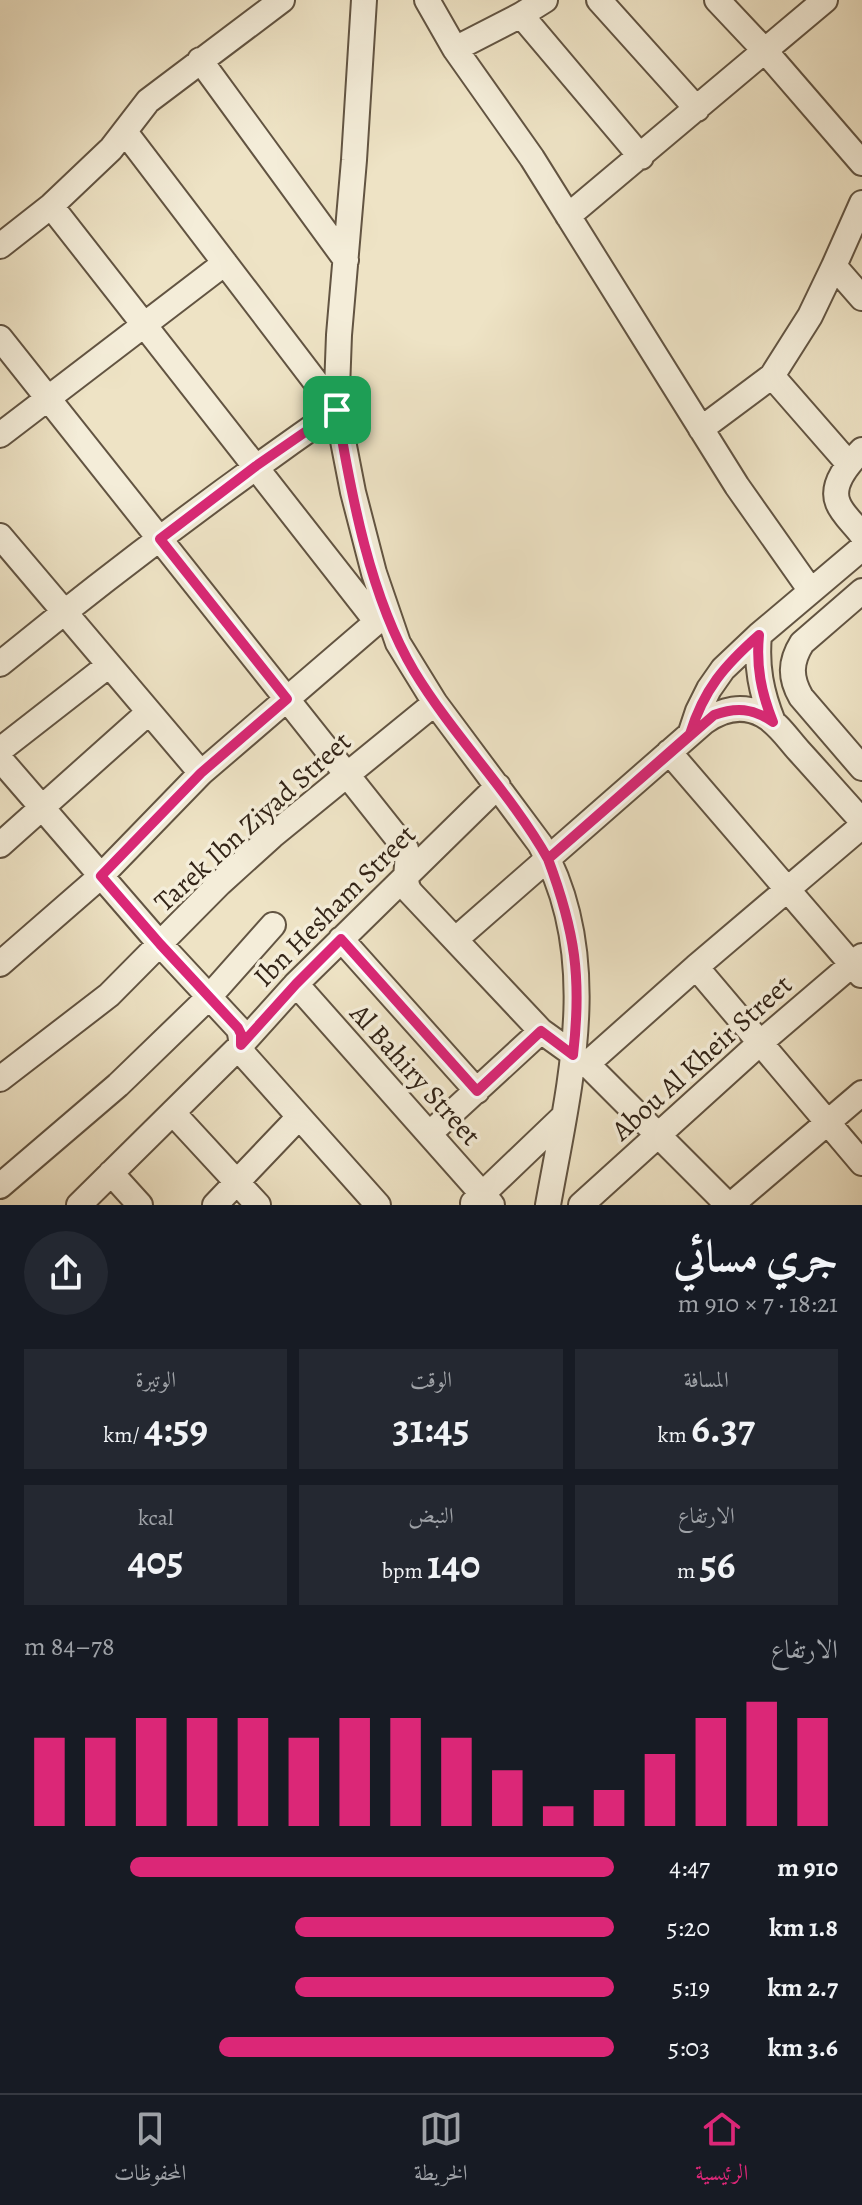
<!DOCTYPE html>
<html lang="ar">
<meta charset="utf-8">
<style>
:root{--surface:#171b24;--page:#242831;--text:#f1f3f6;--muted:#9ea1a6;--line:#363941;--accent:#db2777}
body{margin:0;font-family:Alegreya,Amiri,serif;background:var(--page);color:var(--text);direction:rtl;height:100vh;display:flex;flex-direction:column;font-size:30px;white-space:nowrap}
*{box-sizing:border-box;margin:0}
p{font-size:26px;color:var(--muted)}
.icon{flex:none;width:44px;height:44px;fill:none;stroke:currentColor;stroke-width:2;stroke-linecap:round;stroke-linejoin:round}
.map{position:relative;height:1205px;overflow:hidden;direction:ltr}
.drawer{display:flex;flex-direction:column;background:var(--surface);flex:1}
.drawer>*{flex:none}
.pin{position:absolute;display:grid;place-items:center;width:68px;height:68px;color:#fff;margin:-34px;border-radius:16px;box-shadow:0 4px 12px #0006}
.round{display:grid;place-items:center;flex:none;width:84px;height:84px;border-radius:42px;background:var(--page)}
.headline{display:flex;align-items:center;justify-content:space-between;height:136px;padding:0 24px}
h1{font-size:44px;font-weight:700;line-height:60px}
.figures{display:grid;grid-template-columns:repeat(3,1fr);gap:12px;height:136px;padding:8px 24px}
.figures div{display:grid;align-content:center;border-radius:0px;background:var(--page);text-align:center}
.figures b{font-size:40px;font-weight:700}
.figures small{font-size:22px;font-weight:400}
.figures p{font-size:22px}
.chart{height:224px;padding:16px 24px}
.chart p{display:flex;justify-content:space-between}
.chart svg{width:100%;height:144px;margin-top:8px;stroke:var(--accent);stroke-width:6}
ul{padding:0 24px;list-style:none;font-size:26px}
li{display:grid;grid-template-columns:128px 96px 1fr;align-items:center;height:60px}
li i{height:20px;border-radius:10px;background:var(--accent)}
.tabs{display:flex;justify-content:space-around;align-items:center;height:112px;border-top:2px solid var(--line);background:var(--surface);font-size:22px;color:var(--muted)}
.tabs a{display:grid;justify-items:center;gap:4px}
.tabs .on{color:var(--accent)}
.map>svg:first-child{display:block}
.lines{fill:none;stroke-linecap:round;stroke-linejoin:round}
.street-casing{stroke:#625442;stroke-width:28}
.street{stroke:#f4edd9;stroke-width:24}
.route-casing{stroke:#fff;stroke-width:16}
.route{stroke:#db2777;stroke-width:10}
.labels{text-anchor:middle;stroke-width:7;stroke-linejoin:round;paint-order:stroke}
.street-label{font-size:28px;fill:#332417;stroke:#f4edd9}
</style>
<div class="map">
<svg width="862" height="1205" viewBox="0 0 862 1205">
<rect width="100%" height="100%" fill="#eee3c5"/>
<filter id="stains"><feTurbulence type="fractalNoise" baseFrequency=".0025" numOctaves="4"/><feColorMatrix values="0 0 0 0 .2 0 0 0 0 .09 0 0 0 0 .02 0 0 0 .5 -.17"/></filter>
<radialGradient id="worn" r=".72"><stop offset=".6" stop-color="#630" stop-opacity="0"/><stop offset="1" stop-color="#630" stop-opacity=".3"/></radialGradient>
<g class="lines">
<!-- street casing -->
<g class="street-casing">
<path id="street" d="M364,0L354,160L339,335L337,389V410L353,492L374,573L398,643L435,703L540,844C604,956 569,1087 548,1205
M427,0L455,49L532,158L737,486L811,591
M599,0L697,109
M717,0L766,52L862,163
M521,15L641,157
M455,49L521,15L545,0
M200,60L346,260
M862,203L834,266L862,298
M51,206L377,622
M568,216L825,0
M0,246L51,206L111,149L148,101L282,0
M0,338L406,849C411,864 401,878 410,892L541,1031L587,1064L728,1205
M772,376L810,316L834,266
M701,429L772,376L848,463
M0,435L225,263
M862,450C850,462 830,484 838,503C842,514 855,525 862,535
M0,536L201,773
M862,591L802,643C790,662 790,678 801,697L862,768
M759,635C756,666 761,692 773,722
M0,664C109,575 222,490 337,410L125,132
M691,732L698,711L709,689L723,669L759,635L862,548
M0,750L109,665
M669,752L861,975
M0,759L160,944L238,1028C243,1037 239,1046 245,1056L378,1205
M0,845L149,712
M341,939L477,1091
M456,939L704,722C722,709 743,704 763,715C778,723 788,739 799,751C820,774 841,798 862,821
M0,964L101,876L201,773L387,613
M696,967L862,1163
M296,984L492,1205
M587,1064L696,967L862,826
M0,1079L109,995L220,883L272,836L435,703
M173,1113L258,1205
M429,1134L541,1031
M111,1173L140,1205
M0,1186L118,1085L209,997L273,925
M473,1203L563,1117
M79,1205L241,1045L296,984L498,786
M215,1205L299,1117
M581,1205L760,1043L862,956
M731,1205L862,1093"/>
</g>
<!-- street -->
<use href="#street" class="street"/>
</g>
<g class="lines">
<!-- route casing -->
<g class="route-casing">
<path id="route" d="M337,410L256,466L160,539L287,699L201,773L101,876L160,944L238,1028L241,1034V1045L296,984L341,939L477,1091L541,1031L573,1055C582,978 575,931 548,859L714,715C736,707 753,708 773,722C761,692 756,666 759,635C724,666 704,689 690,734L548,859C510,792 454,737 414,671C370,597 351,494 337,410"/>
</g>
<!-- route -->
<use href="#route" class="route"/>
</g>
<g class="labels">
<!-- street labels -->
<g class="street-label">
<text transform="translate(252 821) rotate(-42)" y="10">Tarek Ibn Ziyad Street</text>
<text transform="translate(334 905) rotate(-45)" y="10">Ibn Hesham Street</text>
<text transform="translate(701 1057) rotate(-42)" y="10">Abou Al Kheir Street</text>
<text transform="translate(416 1074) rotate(48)" y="10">Al Bahiry Street</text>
</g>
</g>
<rect width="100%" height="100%" filter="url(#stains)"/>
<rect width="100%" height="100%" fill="url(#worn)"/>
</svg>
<div class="pin" style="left:337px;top:410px;background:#1e9e55"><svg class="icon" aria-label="arrive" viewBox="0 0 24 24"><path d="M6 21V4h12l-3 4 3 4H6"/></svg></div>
</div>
<section class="drawer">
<div class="headline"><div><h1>جري مسائي</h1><p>18:21 · 7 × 910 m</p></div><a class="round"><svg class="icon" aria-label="share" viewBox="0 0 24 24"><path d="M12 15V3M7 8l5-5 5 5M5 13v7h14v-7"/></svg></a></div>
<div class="figures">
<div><p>المسافة</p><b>6.37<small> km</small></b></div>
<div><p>الوقت</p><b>31:45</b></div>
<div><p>الوتيرة</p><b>4:59<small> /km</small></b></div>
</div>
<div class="figures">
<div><p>الارتفاع</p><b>56<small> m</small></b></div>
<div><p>النبض</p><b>140<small> bpm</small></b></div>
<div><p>kcal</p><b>405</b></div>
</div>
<div class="chart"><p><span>الارتفاع</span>78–84 m</p>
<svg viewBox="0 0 160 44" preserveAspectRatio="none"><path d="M5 44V17M15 44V17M25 44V11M35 44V11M45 44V11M55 44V17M65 44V11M75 44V11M85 44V17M95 44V27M105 44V38M115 44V33M125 44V22M135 44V11M145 44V6M155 44V11"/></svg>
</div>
<ul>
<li><b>910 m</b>4:47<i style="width:82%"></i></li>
<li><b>1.8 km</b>5:20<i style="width:54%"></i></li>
<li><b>2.7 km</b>5:19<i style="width:54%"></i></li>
<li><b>3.6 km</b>5:03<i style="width:67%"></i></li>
</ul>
</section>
<nav class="tabs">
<a class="on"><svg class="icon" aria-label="home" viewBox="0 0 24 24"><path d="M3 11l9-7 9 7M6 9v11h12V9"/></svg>الرئيسية</a>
<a><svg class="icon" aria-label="map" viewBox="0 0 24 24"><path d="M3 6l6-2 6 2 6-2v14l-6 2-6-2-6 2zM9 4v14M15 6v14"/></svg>الخريطة</a>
<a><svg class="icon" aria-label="saved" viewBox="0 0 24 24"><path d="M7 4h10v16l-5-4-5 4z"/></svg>المحفوظات</a>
</nav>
